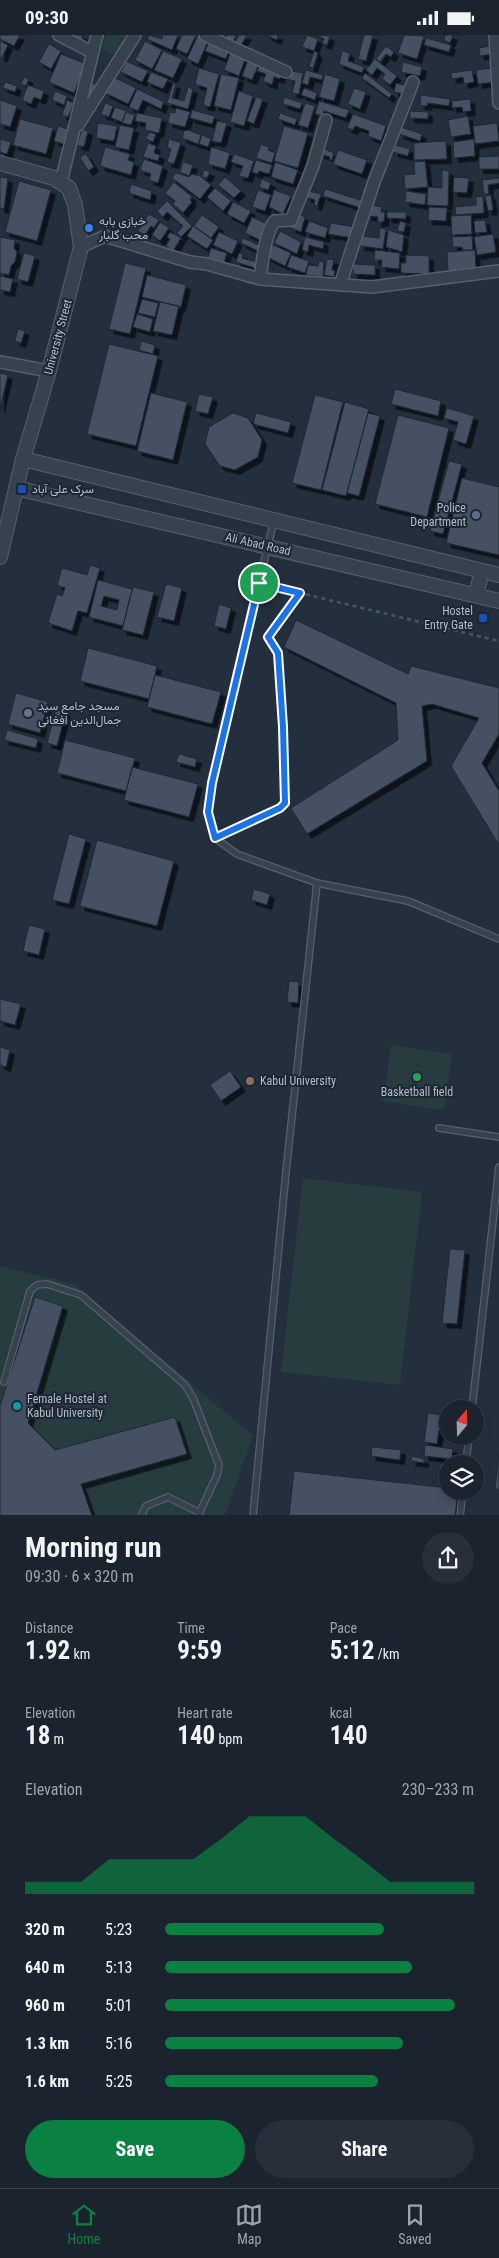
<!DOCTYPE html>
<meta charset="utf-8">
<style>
:root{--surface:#1b232e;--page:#282f3a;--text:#f1f3f6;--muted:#a0a4aa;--line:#39404a;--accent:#0b8043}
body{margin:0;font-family:"Roboto Condensed",Vazirmatn,sans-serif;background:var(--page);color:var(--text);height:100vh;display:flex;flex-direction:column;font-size:19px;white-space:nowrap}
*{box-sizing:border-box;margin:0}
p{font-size:16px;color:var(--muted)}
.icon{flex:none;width:28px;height:28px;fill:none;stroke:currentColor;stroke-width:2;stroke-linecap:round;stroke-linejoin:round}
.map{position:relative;height:1480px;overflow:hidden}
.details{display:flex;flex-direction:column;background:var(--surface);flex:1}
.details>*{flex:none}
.needle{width:32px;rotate:19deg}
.controls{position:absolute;left:439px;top:1365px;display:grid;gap:10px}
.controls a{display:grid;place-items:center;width:45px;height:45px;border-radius:50%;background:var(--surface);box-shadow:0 2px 8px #0003,0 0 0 1px var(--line);font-size:25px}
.pin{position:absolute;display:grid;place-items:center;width:42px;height:42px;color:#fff;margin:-21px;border:2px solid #fff;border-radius:50%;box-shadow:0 1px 5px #0007}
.round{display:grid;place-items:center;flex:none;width:52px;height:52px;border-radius:26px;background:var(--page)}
.overview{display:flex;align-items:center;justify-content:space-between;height:85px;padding:0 25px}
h1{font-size:28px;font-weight:700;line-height:38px}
.metrics{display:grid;grid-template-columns:repeat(3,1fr);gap:8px;height:85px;padding:5px 25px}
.metrics div{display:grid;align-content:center}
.metrics b{font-size:25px;font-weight:700}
.metrics small{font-size:14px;font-weight:400}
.metrics p{font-size:14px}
.chart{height:140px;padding:10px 25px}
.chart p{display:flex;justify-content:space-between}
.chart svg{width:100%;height:90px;margin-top:5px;fill:var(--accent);opacity:.7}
.primary-button{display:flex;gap:10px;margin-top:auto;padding:10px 25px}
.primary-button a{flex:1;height:58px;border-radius:30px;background:var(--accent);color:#fff;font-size:20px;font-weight:700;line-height:58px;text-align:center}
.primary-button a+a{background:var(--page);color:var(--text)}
ul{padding:0 25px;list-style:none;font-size:16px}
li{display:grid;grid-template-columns:80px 60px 1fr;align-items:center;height:38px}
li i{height:12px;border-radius:6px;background:var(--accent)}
.status{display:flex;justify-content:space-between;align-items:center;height:35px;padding:0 25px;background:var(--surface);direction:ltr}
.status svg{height:14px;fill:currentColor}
.dock{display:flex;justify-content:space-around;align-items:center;height:70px;border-top:1px solid var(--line);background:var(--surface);font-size:14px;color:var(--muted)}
.dock a{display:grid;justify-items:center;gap:2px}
.dock .selected{color:var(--accent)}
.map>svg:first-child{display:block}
.green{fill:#263c3f}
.building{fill:#455162;stroke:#1f2835;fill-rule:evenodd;filter:url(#shadow)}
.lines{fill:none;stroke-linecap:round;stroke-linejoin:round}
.service-casing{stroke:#565f6c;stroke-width:8}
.minor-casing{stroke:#565f6c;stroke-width:14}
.tertiary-casing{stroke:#565f6c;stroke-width:16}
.path{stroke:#44595c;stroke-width:2.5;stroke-dasharray:4 4;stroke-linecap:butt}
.service{stroke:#38414e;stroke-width:5.5}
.minor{stroke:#38414e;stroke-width:11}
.tertiary{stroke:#38414e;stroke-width:14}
.route-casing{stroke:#fff;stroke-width:10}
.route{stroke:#1a73e8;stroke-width:6}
.shop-dot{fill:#3f7fe0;stroke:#1d2633;stroke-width:2}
.transit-dot{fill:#1a4fb4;stroke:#1d2633;stroke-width:2}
.service-dot{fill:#5c6f8a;stroke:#1d2633;stroke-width:2}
.worship-dot{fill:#6b7280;stroke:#1d2633;stroke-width:2}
.leisure-dot{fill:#2e9e5b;stroke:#1d2633;stroke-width:2}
.education-dot{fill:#8d6e63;stroke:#1d2633;stroke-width:2}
.culture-dot{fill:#0f9aa8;stroke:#1d2633;stroke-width:2}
.labels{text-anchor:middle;stroke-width:4;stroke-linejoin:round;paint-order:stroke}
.poi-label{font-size:12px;fill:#b4bcc9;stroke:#1d2633;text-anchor:start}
.street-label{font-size:12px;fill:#b4bcc9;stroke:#1d2633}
</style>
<div class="status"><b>09:30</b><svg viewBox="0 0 49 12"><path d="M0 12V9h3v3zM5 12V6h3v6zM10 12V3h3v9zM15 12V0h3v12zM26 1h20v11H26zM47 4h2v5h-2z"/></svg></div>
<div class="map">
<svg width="499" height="1481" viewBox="0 0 499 1481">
<defs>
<filter id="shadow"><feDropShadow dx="4.5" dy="4.5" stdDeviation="0" flood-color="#0009"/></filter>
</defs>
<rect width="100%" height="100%" fill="#242f3e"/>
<!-- green -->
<path class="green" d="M106,0H136L120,22L102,14Z
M391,1010L452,1019L444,1075L383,1066Z
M303,1143L422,1157L400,1350L281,1337Z
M0,1231L74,1249L253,1401L225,1480L0,1481Z"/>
<!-- building -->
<path class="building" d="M0,0H20L14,11L0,4Z
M63,0H83L80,7Z
M149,0L162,4L163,0H178L172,15L147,4Z
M182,0H196L187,19L176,14Z
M198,0L209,4L198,29L187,24Z
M227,0H236L233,8L225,4Z
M239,0H247L240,12L234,9Z
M266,0H278L277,5Z
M307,0L318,4L314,16L302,12Z
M317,0L330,1L327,10L322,8L324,4Z
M364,0H373L366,26L358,24Z
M404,0L424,1L417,24L398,18Z
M445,0H453L450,8L444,5Z
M426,3L451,10L449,17L424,10Z
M210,5L230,13L226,24L205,16Z
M0,6L8,10L2,23L0,22Z
M145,6L162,15L152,34L135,25Z
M49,9L61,16L51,34L39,27Z
M386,11L394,17L391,22L386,19L380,27L376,24Z
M491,11L492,19L480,21L479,13Z
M163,16L182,24L173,43L154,35Z
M231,16L246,22L239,41L224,35Z
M314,16L318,18L313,33L309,32Z
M342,16L350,18L348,26L364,32L362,38L339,29Z
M61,19L86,29L74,58L49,47Z
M375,24L397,41L390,50L382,44L385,39L377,33L372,40L366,35Z
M248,25L259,29L252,45L242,41Z
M126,26L148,36L142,47L121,37Z
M403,27L422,32L420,41L401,37Z
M260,29L282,38L280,44L274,42L272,50L263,46L266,39L257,36Z
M199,33L219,39L210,72L203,70L207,53L195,49Z
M494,33L496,47L478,49L476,35Z
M306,35L323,40L322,45L310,42L308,50L302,48Z
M472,35L474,47L464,49L463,42L452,44L451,38Z
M291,36L303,38L299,59L292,58L295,46L289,45Z
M151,37L168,44L163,54L147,47Z
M365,38L392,59L389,63L362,43Z
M221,39L239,43L231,75L214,71Z
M325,39L340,44L334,66L319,62Z
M24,42L29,44L26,51L21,49Z
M113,42L136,53L128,69L105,58Z
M5,47L17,51L15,57L3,53Z
M91,48L98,50L93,67L85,64Z
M173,48L176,49L172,63L184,66L188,52L193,54L188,74L167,68Z
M396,48L407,51L405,59L394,57Z
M28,50L44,56L41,65L34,62L31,69L22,65Z
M304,53L317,58L315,65L301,60Z
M354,53L366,57L360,74L348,69Z
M137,54L164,67L161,74L143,65L138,76L129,72Z
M55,56L67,61L64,70L52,65Z
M239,56L253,61L244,91L230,87Z
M421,60L450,64L449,71L428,68L427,71L420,70Z
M256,62L263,64L254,89L247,86Z
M284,62L302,68L300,74L283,69Z
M470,64L471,76L463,77L462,72L452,73V66Z
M0,65L17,71L10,92L0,89Z
M67,65L74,68L68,82L62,80Z
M319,66L349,75L346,83L324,76L323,81L315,79Z
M105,68L113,71L109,82L101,79Z
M305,68L315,71L308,93L298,90Z
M115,72L126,76L122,87L111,83Z
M176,73L190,77L185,92L168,88L170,77L175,78Z
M192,75L215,81L212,89L190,83Z
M410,76L428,77V84L410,83Z
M126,77L135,80L131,90L122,88Z
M137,78L162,83L159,98L145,95L146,88L135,86Z
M280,78L297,84L295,90L278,84Z
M353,79L386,91L381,106L368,101L369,96L355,91L353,95L347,93Z
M468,81L471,99L451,102L448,85Z
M20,84L53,93L46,119L13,110Z
M217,86L227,88L221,108L212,106Z
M98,88L117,91L114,106L96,103Z
M497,88L499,106L475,109L473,91Z
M120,90L134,93L129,115L115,112Z
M58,91L68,94L64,109L54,106Z
M284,91L308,98L298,133L274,126Z
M401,92L422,99L420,106L399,99Z
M82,94L88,96L84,112L77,110Z
M188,95L201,100L198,109L182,103L184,96Z
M149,97L156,99L153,107L146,104Z
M202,100L211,104L208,112L199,109Z
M0,104L11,107L7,119L0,117Z
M169,104L181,108L174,129L167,127L171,114L167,112Z
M474,104L475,121L454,123L453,107Z
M446,106L447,124L414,125V108Z
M148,108L156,111L154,118L160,120L158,126L143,122Z
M261,109L269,112L268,115L275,118L272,128L256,123Z
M395,110L410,114L408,121L393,117Z
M105,112L130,119L128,125L134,127L131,140L100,131Z
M211,112L230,118L225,134L208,129Z
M322,113L334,118L332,125L329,124L330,122L320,119Z
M338,115L367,125L362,139L333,129Z
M86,119L94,132L88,136L80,122Z
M234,119L254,126L248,143L239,141L243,131L231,127Z
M499,121V134H479V122Z
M144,124L163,131L158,148L149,145L151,139L140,135Z
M256,125L272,130L269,139L259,136L258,139L252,137Z
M425,126L428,152L405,154L404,140L415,139L414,127Z
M183,127L193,130L189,141L180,137Z
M275,127L298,135L293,149L271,142Z
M204,135L210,137L207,143L202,142Z
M442,135L449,136L448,171L427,170L428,152L442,153Z
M176,138L189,142L192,139L200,141L211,150L200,164L172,143Z
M0,142L8,143L4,174L0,173Z
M225,142L241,156L234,163L218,150Z
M454,142L469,143L467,158L453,157Z
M499,143V148L488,150L489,159H484L482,145Z
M262,144L271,148L268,155L259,152Z
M19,146L51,155L37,206L5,197Z
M174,147L192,162L190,165L192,167L183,178L173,169L175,166L165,158Z
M131,149L152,156L150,165L129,158Z
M215,153L231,166L223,176L207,162Z
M325,154L363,166L361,173L323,161Z
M258,155L271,160L265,176L252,172Z
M274,155L291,161L283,179L269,172Z
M308,156L321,159L317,171L314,170L315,165L306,162Z
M406,156L426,159L425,170L405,167Z
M491,160L493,175L488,176L485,161Z
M483,161L484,178L456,180L455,172L476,170V162Z
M167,166L192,191L181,202L177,198L183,191L167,177L163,182L157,176Z
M233,167L251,176L244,188L227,179Z
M369,170L382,172L381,177H385L384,187H377L378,182L367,181Z
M429,172L447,173L446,186L428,185Z
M387,177H406V184L387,183Z
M296,178L305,182L301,197L291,193Z
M149,179L159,185L154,193L151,191L145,200L138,196Z
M202,180L219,192L211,203L194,191Z
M471,180L472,199L452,200L451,181Z
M252,182L269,190L262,206L245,198Z
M485,185L487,197L475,198L474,186Z
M309,186L328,193L325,203L305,197Z
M400,186L406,188L404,197L397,196Z
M160,187L169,193L160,206L152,200Z
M331,188L355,192L353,203L328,199Z
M193,191L213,205L207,214L187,201Z
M380,193L386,194L383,214L360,211L361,201L379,203Z
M388,195L404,200L402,217L386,212Z
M280,196L301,207L297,219L274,208Z
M170,197L181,203L173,216L166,211L170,204L167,202Z
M219,197L238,206L232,219L213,210Z
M493,199L496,217L477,220L474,202Z
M472,201L473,215H463L462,212H453L452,202Z
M0,202L15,205L14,213L17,217L15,227L11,231L9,240L0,238Z
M305,202L324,207L323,214L309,210L308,217L302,215Z
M243,203L263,212L260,217L241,208Z
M271,209L291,218L285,231L265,221Z
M211,213L227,218L224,228L208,222Z
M375,215L400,218L399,234L381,232L382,225H374Z
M475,215L476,235L448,237L447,217Z
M24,218L35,221L28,247L17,244Z
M239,218L243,219L242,223L260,228L258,234L236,227Z
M291,220L309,226L305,238L287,232Z
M406,220L429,221V239L401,238V228H406Z
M327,224L334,225L332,235L335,236L334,242L324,240Z
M319,226L324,227L323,242L306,240L308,230L318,231Z
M125,228L146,233L130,299L109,294Z
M353,229L375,230V240L353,239Z
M147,240L186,250L181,272L142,262Z
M0,241L13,244L10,257L0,255Z
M142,264L158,268L155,282L138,278Z
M160,267L179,271L172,300L153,296Z
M137,279L153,284L150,297L133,292Z
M18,294L25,296L21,308L15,306Z
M141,306L155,310L153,319L139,315Z
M109,309L158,321L136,411L87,399Z
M0,338L8,340L0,373Z
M395,354L441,366L438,381L391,369Z
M151,358L187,367L173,425L137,416Z
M199,359L213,362L208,379L195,376Z
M315,360L343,367L321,455L292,448Z
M345,367L369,374L346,461L322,455Z
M447,373L474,381L466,409L453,405L458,387L444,383Z
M233,378L248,383L262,405L258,422L235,435L220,431L205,409L209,392Z
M256,378L291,387L288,398L253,389Z
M368,378L380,381L359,461L347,458Z
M398,380L449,393L427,482L375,469Z
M449,426L462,429L443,499L430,496Z
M462,443L499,452V520L446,508Z
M90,530L100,533L87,578L78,576L72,596L48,588L57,559L62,561L65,553L57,550L62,533L87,540Z
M98,545L132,554L123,591L89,582ZM104,561L119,565L117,575L101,571Z
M166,549L182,553L174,586L157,582Z
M133,552L154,557L143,600L122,595Z
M219,569L231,573L226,594L214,591Z
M296,585L408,639L411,631L499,653V699L482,728L499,756V810L451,731L479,683L432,669L422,671L427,726L307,799L291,773L398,705L396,668L284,612Z
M88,613L157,631L149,664L80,646Z
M155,640L221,657L212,689L147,672Z
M16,658L48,667L40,698L8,689Z
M56,674L66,677L57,711L47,708Z
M7,695L38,704L36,713L4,705Z
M65,705L135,723L126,756L57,738Z
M179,719L197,724L195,732L176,727Z
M132,732L198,749L189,782L124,765Z
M69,799L86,804L69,869L52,865Z
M97,805L174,826L157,891L80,871Z
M254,854L270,859L267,870L251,865Z
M29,890L45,894L39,920L23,916Z
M289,946L299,947L298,968L287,967Z
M0,964L21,969L15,990L0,986Z
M0,1012L10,1015L6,1032L0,1030Z
M230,1036L241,1052L221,1066L210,1050Z
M450,1214L465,1215L457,1289L442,1288Z
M35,1262L63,1271L28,1388L55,1415L175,1382L187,1419L81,1449L92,1481H0V1371Z
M428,1378L448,1381V1396L439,1395L437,1409L424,1407Z
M425,1410L453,1414L452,1424L424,1421Z
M372,1412L401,1415L400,1425L371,1421Z
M499,1418V1454H495Z
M412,1421L424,1424V1428L411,1426Z
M440,1430H448V1439H440Z
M294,1436L448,1453V1456H458L455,1481H289Z"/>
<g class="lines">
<!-- service casing -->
<g class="service-casing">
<path id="service" d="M274,485L212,748L208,777L212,795L215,803L237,819L317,848L408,866L499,904
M439,1093L499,1102
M4,1347L30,1256L37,1250L47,1249L81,1260L185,1350L193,1363L219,1430L217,1440L198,1481
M472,1374L499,1132
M466,1429L469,1401
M141,1481L146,1471L168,1462L200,1478
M253,1481L286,1137L317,848
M460,1481L463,1456"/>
</g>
<!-- minor casing -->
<g class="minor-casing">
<path id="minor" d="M59,0L92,17
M205,0L286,37
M495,0L499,68
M78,90L135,0
M61,147L97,0
M81,212L105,201L190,227L207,229L260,244L372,252L499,236
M260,244C262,229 265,196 275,186L291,185L313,131L326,85
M340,250L374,147L413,47
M0,327L49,336"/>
</g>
<!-- tertiary casing -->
<g class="tertiary-casing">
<path id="tertiary" d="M0,128L54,143L69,153L75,170L81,212L49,336L23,424L0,522
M23,424L499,540
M16,453L499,566
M476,560L482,536"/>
</g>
<!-- path -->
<path class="path" d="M267,550L499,606
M224,798L280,773L285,768L283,692L278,618L268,602L300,558"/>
<!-- service -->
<use href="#service" class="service"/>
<!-- minor -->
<use href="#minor" class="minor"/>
<!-- tertiary -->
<use href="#tertiary" class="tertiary"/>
</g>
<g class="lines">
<!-- route casing -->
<g class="route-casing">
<path id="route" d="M259,548L300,558L268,602L278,618L283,692L285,768L280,773L215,803L208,777L212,748Z"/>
</g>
<!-- route -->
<use href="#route" class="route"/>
</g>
<!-- markers -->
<circle class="shop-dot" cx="89" cy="193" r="5"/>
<g class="transit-dot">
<rect x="17" y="449" width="10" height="10" rx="2.5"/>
<rect x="478" y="578" width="10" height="10" rx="2.5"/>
</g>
<circle class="service-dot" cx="476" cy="480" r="5"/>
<circle class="worship-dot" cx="28" cy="678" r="5"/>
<circle class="leisure-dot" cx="417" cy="1042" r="5"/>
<circle class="education-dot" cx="250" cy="1046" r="5"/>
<circle class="culture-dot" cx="17" cy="1371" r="5"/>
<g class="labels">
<!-- poi labels -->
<g class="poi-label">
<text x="99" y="190">خبازی بابه<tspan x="99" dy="14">محب گلبار</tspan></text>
<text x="32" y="458">سرک علی آباد</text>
<text x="466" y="477" text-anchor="end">Police<tspan x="466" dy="14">Department</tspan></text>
<text x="473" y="580" text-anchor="end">Hostel<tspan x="473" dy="14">Entry Gate</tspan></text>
<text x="38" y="675">مسجد جامع سید<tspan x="38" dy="14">جمال‌الدین افغانی</tspan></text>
<text x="260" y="1050">Kabul University</text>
<text x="417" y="1061" text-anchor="middle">Basketball field</text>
<text x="27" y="1368">Female Hostel at<tspan x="27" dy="14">Kabul University</tspan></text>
</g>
<!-- street labels -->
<g class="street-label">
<text transform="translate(58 302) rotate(-75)" y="4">University Street</text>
<text transform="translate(258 509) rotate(13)" y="4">Ali Abad Road</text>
</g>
</g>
</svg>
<div class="controls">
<a><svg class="needle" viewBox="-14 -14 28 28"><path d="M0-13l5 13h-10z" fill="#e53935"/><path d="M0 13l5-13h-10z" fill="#a0a4aa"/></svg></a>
<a><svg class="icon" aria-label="layers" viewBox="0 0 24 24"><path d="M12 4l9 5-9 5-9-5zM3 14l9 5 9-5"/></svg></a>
</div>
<div class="pin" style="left:259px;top:548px;background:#1e9e55"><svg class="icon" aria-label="arrive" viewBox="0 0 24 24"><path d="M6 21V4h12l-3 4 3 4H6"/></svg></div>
</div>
<section class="details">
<div class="overview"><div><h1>Morning run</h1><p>09:30 · 6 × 320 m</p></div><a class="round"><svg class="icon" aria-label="share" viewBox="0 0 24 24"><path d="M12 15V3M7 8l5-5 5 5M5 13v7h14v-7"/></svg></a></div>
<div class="metrics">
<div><p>Distance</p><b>1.92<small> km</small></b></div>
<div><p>Time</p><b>9:59</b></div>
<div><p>Pace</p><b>5:12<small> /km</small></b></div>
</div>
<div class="metrics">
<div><p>Elevation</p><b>18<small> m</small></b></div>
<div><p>Heart rate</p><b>140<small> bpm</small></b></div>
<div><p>kcal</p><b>140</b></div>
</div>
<div class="chart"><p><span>Elevation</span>230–233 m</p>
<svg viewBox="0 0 160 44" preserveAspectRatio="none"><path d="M0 44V38L10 38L20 38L30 27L40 27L50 27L60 27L70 17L80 6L90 6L100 6L110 17L120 27L130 38L140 38L150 38L160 38V44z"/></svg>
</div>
<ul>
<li><b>320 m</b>5:23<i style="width:71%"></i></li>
<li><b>640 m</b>5:13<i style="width:80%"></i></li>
<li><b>960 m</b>5:01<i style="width:94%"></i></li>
<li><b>1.3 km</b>5:16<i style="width:77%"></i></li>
<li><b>1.6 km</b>5:25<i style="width:69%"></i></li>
</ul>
<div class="primary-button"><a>Save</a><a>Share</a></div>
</section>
<nav class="dock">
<a class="selected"><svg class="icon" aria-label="home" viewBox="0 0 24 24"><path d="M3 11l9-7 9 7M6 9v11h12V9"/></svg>Home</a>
<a><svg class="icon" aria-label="map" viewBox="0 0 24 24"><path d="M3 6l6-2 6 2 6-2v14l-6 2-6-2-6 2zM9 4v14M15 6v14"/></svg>Map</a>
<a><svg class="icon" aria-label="saved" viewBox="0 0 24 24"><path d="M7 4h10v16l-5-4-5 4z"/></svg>Saved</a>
</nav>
